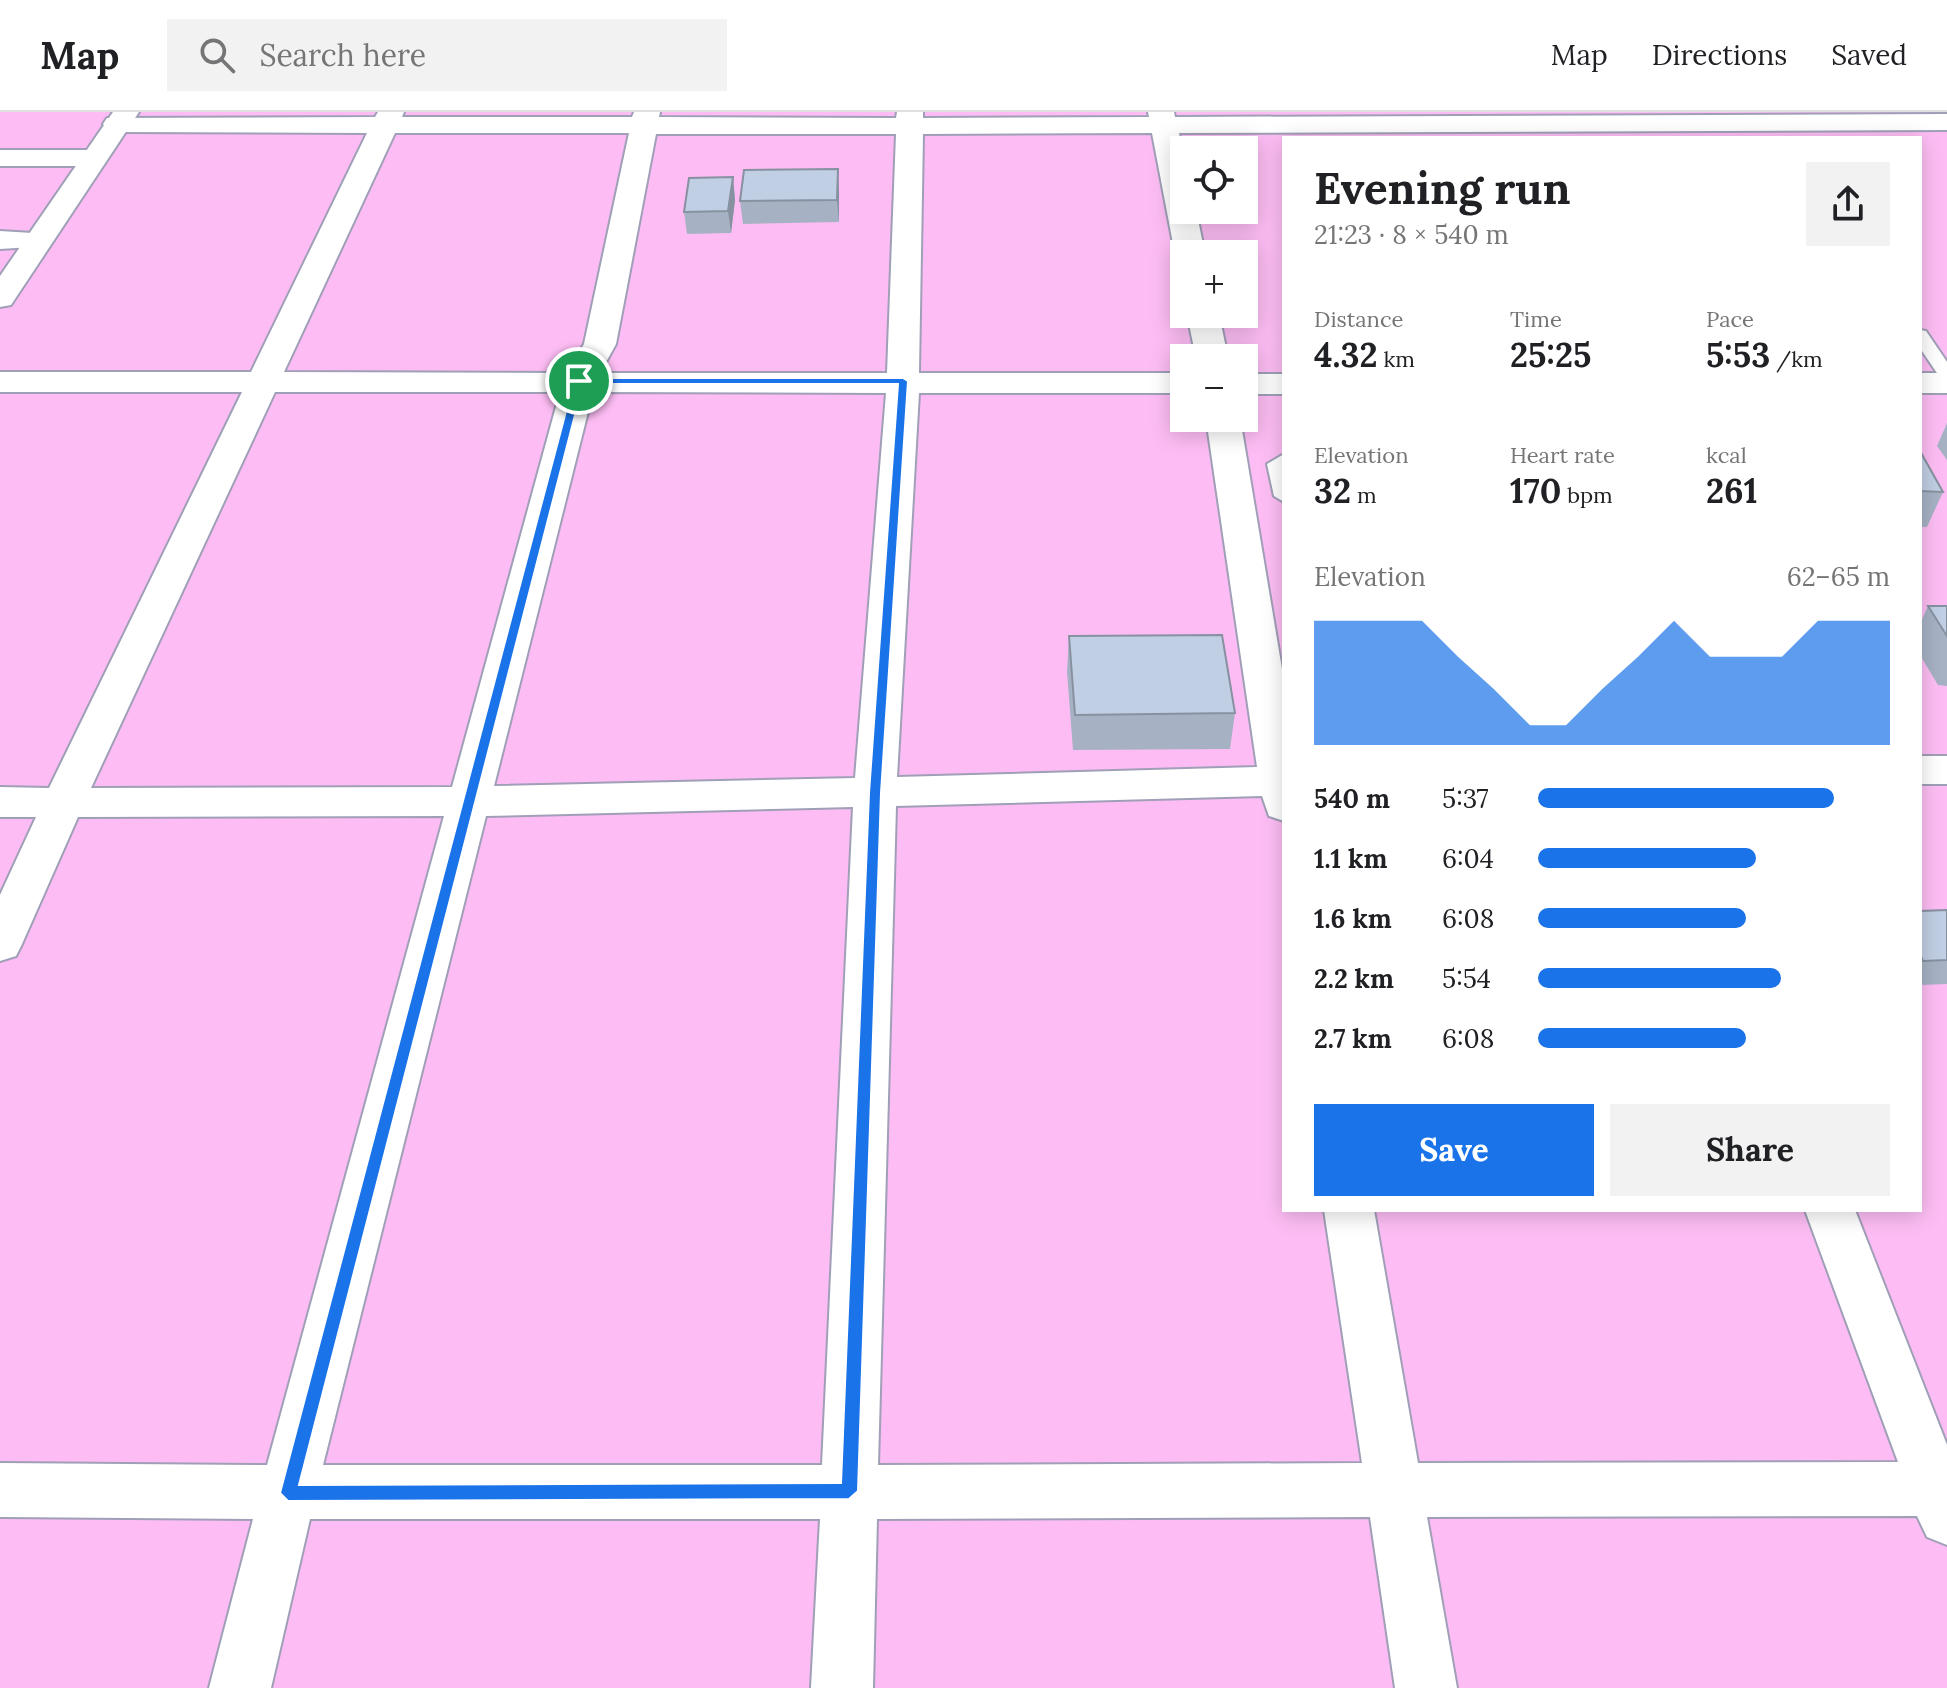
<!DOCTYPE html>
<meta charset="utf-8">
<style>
:root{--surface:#fff;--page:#f2f2f2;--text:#202124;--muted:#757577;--line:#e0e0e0;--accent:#1a73e8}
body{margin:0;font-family:Lora,serif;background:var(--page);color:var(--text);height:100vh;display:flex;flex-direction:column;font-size:30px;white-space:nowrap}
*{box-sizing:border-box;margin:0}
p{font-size:26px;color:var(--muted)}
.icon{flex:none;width:44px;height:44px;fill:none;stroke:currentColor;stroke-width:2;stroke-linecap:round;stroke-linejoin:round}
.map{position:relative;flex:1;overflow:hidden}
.panel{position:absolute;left:1282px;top:24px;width:640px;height:1076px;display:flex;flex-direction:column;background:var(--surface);border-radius:0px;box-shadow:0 4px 20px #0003}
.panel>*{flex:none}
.fabs{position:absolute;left:1170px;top:24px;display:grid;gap:16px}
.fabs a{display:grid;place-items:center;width:88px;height:88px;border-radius:0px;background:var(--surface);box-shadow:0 4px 20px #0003;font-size:40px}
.pin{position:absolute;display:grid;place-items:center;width:68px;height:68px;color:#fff;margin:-34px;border:4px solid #fff;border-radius:50%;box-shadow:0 2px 8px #0007}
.round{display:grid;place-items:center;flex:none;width:84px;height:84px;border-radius:0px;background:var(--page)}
.headline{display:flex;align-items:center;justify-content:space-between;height:136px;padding:0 32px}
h1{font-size:44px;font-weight:800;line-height:60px}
.metrics{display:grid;grid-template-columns:repeat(3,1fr);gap:12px;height:136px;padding:8px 32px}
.metrics div{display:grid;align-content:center}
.metrics b{font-size:34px;font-weight:800}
.metrics small{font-size:22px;font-weight:400}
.metrics p{font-size:22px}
.chart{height:224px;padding:16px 32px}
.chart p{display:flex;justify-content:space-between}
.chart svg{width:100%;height:144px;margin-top:8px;fill:var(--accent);opacity:.7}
.primary-button{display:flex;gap:16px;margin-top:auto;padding:16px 32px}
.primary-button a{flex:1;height:92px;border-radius:0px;background:var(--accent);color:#fff;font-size:32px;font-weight:800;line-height:92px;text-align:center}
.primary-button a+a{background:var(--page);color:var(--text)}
ul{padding:0 32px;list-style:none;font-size:26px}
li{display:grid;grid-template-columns:128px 96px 1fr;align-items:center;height:60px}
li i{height:20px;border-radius:10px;background:var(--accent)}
header{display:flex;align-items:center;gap:48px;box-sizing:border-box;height:112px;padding:0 40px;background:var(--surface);border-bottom:2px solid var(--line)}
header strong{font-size:38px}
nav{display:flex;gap:44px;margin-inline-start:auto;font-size:28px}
.search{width:560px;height:72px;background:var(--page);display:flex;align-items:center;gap:20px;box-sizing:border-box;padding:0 28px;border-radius:0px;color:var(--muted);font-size:30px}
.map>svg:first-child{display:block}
.green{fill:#fdbdf4;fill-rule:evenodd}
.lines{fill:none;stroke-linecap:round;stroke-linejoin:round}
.lane-casing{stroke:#9f9fb7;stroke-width:4}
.street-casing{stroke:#9f9fb7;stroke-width:4}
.secondary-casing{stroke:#9f9fb7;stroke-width:4}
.lane{fill:#fff;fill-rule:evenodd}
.street{fill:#fff;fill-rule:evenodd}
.secondary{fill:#fff;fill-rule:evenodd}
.wall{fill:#a6b2c4}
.shaded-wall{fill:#8791a0}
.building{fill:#c1cfe4;stroke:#8791a0;stroke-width:2}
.route{fill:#1a73e8;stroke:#fff;stroke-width:2;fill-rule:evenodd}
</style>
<header>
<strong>Map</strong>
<div class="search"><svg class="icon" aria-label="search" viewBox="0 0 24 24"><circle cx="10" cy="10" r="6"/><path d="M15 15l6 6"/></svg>Search here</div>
<nav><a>Map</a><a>Directions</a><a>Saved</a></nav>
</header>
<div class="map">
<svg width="1947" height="1576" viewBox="0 0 1947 1576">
<rect width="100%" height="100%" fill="#f7f7fc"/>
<!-- green -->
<path class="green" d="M0,0H1947V1576H0ZM1284,26H1920V1098H1284ZM1184,38H1244V98H1184ZM1184,142H1244V202H1184ZM1184,246H1244V306H1184Z"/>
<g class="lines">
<!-- lane casing -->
<g class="lane-casing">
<path id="lane" d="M1920,218L1926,219L1947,250V268L1941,267L1920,236Z
M1284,342V390L1274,384L1267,352Z"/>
</g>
<!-- street casing -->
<g class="street-casing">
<path id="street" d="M378,0H404L402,5H632L634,0H660L659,5L896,6L897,0H923V6L1149,5L1148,0H1174L1175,5L1947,2V18L1179,21L1184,44V98H1196L1205,142H1184V150L1175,142L1152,21L923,22L919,261H1184V281H919L897,665L1257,655L1206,306H1240L1284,569V709L1269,704L1262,684L896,694L878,1353L1362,1351L1324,1098H1374L1418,1351L1898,1350L1805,1098H1855L1947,1333V1433L1927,1425L1917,1404L1427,1405L1457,1576H1395L1370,1405L877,1407L873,1576H811L820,1407H310L271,1576H209L253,1407L0,1405V1351L267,1353L444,704L78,705L22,832L16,844L0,849V783L36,705H0V675L49,676L242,280H0V260H251L367,21L117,20L107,18L103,12L107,6L375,5ZM395,21H629L584,232L567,261L284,260ZM656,22H896L887,261H600L616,232ZM275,280H560L452,675L91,676ZM593,280L886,281L855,666L494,674ZM853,695L822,1353H323L486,704Z
M0,38H94L104,40L108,46L104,52L94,54H0Z
M0,119L49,122L54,128L49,134L0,137Z
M1187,202H1219L1228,246H1196Z
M1920,261H1947V281H1920Z
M1244,262H1284V282H1244Z
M1920,644H1947V672H1920Z"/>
</g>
<!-- secondary casing -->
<g class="secondary-casing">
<path id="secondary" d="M113,0H139L11,193L0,195V164Z"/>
</g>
<!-- lane -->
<use href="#lane" class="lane"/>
<!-- street -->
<use href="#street" class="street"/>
<!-- secondary -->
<use href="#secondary" class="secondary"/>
</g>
<!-- wall -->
<path class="wall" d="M733,65L735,88L731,121L687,122L684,100Z
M839,79V110L743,112L740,89Z
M1947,311V348L1937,334Z
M1920,339L1943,380L1927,415H1920Z
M1928,494H1947V574L1938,573L1920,543V512Z
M1069,524L1235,601L1230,637L1073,638L1067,560Z
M1947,798V872L1920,873V799Z"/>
<!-- shaded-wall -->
<path class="shaded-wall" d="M838,57L839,79V110L837,88Z
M733,65L735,88L731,121L728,99Z"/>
<!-- building -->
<path class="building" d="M838,57L837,88L740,89L744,58Z
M733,65L728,99L684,100L689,66Z
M1920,339L1943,380L1920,379Z
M1928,494H1947V524Z
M1222,523L1235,601L1075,603L1069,524Z
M1947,798V848L1923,849L1920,843V799Z"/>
<!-- route -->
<path class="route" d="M579,266H903L908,269L881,681L858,1379L849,1387L288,1389L280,1381L574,269ZM583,272H898L869,681L841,1371L299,1373Z"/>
</svg>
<div class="fabs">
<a><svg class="icon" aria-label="locate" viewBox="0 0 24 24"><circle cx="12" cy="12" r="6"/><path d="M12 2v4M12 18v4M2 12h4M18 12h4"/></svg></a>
<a>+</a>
<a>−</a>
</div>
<div class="pin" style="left:579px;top:269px;background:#1e9e55"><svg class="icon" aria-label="arrive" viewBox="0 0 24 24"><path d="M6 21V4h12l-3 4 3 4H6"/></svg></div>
<section class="panel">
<div class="headline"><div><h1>Evening run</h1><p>21:23 · 8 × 540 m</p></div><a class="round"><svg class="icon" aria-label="share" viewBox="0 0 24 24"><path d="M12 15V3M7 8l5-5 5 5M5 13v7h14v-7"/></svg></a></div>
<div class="metrics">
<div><p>Distance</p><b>4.32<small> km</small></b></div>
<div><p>Time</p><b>25:25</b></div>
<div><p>Pace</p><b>5:53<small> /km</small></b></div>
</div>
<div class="metrics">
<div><p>Elevation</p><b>32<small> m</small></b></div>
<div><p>Heart rate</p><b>170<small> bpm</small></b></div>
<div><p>kcal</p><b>261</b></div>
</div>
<div class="chart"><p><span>Elevation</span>62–65 m</p>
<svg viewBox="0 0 160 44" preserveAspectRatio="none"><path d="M0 44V6L10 6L20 6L30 6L40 17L50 27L60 38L70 38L80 27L90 17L100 6L110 17L120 17L130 17L140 6L150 6L160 6V44z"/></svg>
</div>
<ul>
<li><b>540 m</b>5:37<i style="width:84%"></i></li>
<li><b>1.1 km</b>6:04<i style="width:62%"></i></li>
<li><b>1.6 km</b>6:08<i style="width:59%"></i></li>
<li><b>2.2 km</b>5:54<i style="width:69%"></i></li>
<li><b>2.7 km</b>6:08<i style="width:59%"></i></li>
</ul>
<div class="primary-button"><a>Save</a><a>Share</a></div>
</section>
</div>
